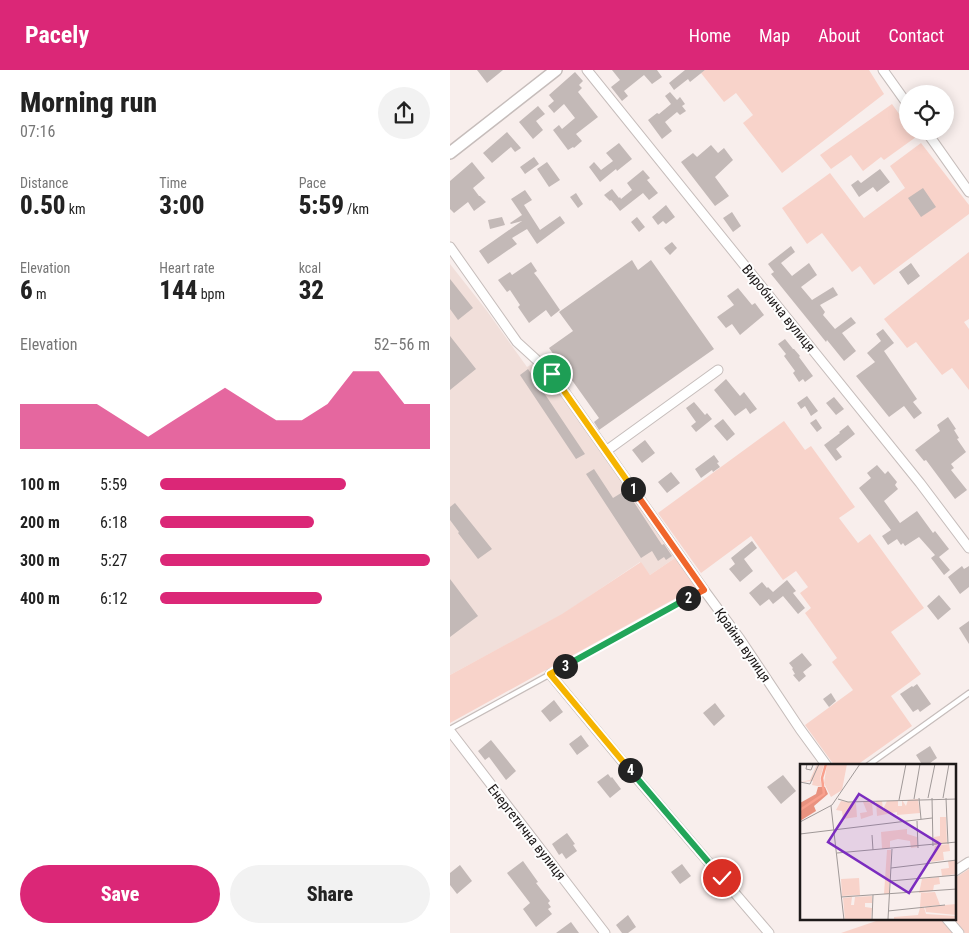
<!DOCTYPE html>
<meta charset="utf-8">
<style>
:root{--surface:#fff;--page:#f2f2f2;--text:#222;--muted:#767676;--accent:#db2777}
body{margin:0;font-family:"Roboto Condensed",sans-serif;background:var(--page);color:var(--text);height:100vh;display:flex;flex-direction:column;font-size:19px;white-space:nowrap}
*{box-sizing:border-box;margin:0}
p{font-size:16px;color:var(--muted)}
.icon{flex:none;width:28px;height:28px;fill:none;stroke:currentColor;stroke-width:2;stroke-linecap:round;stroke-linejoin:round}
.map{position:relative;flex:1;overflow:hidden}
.panel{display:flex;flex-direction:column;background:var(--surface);width:450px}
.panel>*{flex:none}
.tools{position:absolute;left:449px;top:15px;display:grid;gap:10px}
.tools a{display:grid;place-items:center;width:55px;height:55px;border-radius:50%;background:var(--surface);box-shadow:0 2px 12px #0003;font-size:25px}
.pin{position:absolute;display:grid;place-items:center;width:42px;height:42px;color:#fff;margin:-21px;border:2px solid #fff;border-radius:50%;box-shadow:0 1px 5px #0007}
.km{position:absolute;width:25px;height:25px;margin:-12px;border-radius:50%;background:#222;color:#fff;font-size:14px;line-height:25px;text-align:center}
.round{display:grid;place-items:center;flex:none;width:52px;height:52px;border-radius:26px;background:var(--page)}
.overview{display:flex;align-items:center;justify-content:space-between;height:85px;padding:0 20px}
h1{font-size:28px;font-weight:800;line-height:38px}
.figures{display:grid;grid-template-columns:repeat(3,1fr);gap:8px;height:85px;padding:5px 20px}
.figures div{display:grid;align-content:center}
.figures b{font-size:25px;font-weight:800}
.figures small{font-size:14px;font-weight:400}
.figures p{font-size:14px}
.chart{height:140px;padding:10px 20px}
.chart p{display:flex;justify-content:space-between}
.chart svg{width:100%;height:90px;margin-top:5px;fill:var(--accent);opacity:.7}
.cta{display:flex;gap:10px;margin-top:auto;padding:10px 20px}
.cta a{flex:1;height:58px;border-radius:30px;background:var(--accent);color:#fff;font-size:20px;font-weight:800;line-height:58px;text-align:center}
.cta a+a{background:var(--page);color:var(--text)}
ul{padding:0 20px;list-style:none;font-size:16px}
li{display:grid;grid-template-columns:80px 60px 1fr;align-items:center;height:38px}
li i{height:12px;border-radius:6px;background:var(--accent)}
header{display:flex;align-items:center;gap:30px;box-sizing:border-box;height:70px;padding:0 25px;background:var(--accent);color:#fff}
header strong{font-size:24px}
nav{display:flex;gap:28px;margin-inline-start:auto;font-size:18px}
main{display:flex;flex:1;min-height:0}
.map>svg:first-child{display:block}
.built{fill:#f1dfda}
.green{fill:#f8d3ca}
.building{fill:#c3b9b7}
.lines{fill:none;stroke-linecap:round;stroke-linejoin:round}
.service-casing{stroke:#c6bdbb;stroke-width:7}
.minor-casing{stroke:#c6bdbb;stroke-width:11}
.tertiary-casing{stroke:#c6bdbb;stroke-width:14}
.service{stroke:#fff;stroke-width:4.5}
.minor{stroke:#fff;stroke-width:9}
.tertiary{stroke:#fff;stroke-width:11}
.split-1-casing{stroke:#fff;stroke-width:10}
.split-2-casing{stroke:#fff;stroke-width:10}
.split-3-casing{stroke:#fff;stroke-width:10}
.split-4-casing{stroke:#fff;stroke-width:10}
.split-5-casing{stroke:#fff;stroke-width:10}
.split-1{stroke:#f5b400;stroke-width:6}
.split-2{stroke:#f0652b;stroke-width:6}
.split-3{stroke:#22a559;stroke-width:6}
.split-4{stroke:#f5b400;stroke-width:6}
.split-5{stroke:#22a559;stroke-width:6}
.labels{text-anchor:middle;stroke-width:4;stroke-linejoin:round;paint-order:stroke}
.street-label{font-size:14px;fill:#1d1919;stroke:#fefefe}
.inset-river{fill:none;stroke:#f9a08d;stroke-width:2.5}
.inset-road{fill:none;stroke:#a09998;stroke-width:1}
.view{fill:#7b2cbf;fill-opacity:0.15;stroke:#7b2cbf;stroke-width:2.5}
.inset-edge{fill:none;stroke:#1d1919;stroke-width:2.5}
</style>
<header>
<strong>Pacely</strong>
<nav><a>Home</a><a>Map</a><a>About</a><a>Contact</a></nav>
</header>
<main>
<section class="panel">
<div class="overview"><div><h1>Morning run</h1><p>07:16</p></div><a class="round"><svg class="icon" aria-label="share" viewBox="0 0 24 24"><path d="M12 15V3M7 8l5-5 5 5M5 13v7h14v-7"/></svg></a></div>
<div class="figures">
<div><p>Distance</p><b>0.50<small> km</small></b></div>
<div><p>Time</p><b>3:00</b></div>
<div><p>Pace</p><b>5:59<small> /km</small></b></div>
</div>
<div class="figures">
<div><p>Elevation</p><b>6<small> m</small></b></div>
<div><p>Heart rate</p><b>144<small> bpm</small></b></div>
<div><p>kcal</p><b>32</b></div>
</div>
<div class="chart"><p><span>Elevation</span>52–56 m</p>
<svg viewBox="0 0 160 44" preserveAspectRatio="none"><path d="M0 44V22L10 22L20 22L30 22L40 30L50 38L60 30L70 22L80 14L90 22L100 30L110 30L120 22L130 6L140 6L150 22L160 22V44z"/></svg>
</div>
<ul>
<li><b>100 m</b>5:59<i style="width:69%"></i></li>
<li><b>200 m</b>6:18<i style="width:57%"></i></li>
<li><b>300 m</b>5:27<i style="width:100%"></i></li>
<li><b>400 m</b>6:12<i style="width:60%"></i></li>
</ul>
<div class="cta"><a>Save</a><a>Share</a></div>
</section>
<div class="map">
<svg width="519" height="863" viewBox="0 0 519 863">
<rect width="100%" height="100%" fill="#f8eeec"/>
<!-- built -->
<path class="built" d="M0,194L37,241L77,297L84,293L98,307L225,488L200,505L190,492L113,544L0,605Z"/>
<!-- green -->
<path class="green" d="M255,0H419L434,24L332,103L293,53L303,45L286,23L274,32L251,3Z
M442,34L457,55L458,61H462L466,67L434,90L431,87L413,101L401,85L381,99L370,85Z
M471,73L519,135V144L424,215L410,196L402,202L372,163L357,174L332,138L380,103L414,148L455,118L440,96Z
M519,182V249L514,252L519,259V320L502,298L492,305L466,272L457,278L434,249Z
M334,351L355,380L361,376L405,437L389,448L408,473L420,464L474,538L441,562L471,604L441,626L462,656L407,695H384L355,655L403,620L382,592L387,588L355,543L361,538L350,523L358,517L346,501L333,510L301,466L251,503L208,443Z
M225,488L246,517L0,653V605L112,544L191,492L200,505Z
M519,799V863H515L503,849H505V808Z
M432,849H492L503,863H391Z"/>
<!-- building -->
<path class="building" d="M27,0H53L37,13Z
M162,0H207L212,7L202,14L194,5L174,21L178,26L172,31L161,17L170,10Z
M235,0H255L240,12L238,9L224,20L219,13Z
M125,2L133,11L129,15L132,18L128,22L148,47L126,64L132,71L124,78L123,77L118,80L103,60L109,55L112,59L125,48L114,34L104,43L98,36L104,31L99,25Z
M220,22L227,30L230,27L235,34L232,36L236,41L230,45L227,42L215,52L222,61L212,69L198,50L207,43L209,44L221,34L215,26Z
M88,36L95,44L86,51L93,60L83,69L69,52Z
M57,62L71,78L65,82L61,77L42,93L33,83Z
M169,73L182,89L167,101L166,99L150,112L139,97L144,92L151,100L163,91L156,83Z
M261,75L268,83L274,78L283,90L265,107L279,126L265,136L231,92L243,83L247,87Z
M84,87L89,94L75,104L70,97Z
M22,92L35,108L23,118L29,126H30L36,132L24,141L18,132L4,143L0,139V111Z
M97,92L110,110L99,117L87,99Z
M430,99L440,112L427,122L423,117L409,127L401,115L408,110L411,113Z
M193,100L200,108L197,110L208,123L199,130L193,123L170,141L161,130L160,131L154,125L162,119L169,128L170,127L171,129L182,120L177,113Z
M473,118L486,137L471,147L458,128Z
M75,120L82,130L74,135L90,160L110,146L115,153L87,174L77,159L62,168L67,174L38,194L29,181L72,151L61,154L60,153L72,145L61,129Z
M126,123L133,134L128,138L120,127Z
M216,135L225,147L216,154L213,151L208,155L202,147Z
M282,142L291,156L283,162L273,148Z
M52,147L55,155L40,159L38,150Z
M187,147L195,157L189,162L181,152Z
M222,172L227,178L220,185L214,178Z
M341,176L345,182L331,193L342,206L359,193L367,205L351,217L362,230L383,217L388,225L370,235L375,242L373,245L385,259L401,247L406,253L392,263L406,281L394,291L377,270L376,272L321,204L324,202L318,194Z
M182,190L188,200L201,190L264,279L149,360L144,352L149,348L99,278L123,261L109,242Z
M81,192L87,201L84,203L88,208L110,240L101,247L96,240L79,253L68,237L70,235L60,220L57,222L48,210L60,202L62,205Z
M461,193L470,206L458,215L449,202Z
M0,209L23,238L8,250L0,239Z
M288,218L302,235L305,233L314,245L290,265L282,254L276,258L267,247L284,235L277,226Z
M433,259L444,273L434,281L467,329L463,332L472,343L464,349L454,336L439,347L406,306L425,292L417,283L431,271L426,264Z
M0,266L26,299L0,320Z
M335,269L343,279H344L350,286L349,287L363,306L355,312L353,309L349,312L343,303L345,301L334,286L336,284L328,274Z
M78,299L135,384L126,389L70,305Z
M276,309L290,326L294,322L307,339L300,344L296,338L285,346L264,320Z
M357,326L368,341L361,346L355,336L351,339L347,333Z
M384,327L394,339L386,345L376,333Z
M244,332L255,345L257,343L262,349L246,362L241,356L246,352L236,338Z
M498,347L506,359L504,360L509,368L507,369L516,382L501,394L504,398L501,400L517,420L505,429L476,390L474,391L465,380L490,361L487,355Z
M273,349L285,364L277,371L264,356Z
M366,349L372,358L367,362L360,353Z
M398,355L405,364L386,379L392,387L386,391L374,375L390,363L389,362Z
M195,370L205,383L192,393L182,380Z
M264,385L269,392L267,393L270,397L263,402L262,400L251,408L245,399Z
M427,395L435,404L438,401L447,412L445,415L448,419L434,431L450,453L467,441L483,463L485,461L499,479L489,487L500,500L494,505L481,488L485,485L469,467L455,476L453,473L451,475L447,469L438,475L432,466L441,460L409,418L421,408L417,403Z
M144,399L163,428L176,420L212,475L214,474L222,486L216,490L214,487L208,491L202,481L191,488L136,404Z
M221,402L230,413L217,423L208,412Z
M5,433L42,479L28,489L8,463L9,462L0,450V437Z
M302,471L307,478L294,489L303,501L290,512L279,499L285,494L281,488Z
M512,496L514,499L519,496V517L510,524L498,507Z
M0,509L28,546L0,567Z
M337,510L346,521L343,523L355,538L348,544L333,526L323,534L319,529L310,536L299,523L312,512L317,518L318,517L323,522Z
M489,525L501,539L488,550L477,536Z
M519,551V574L509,558Z
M352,583L362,595L353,602L356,606L349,612L343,605L345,604L342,599L343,598L339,593Z
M467,614L481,634L470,642L468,639L463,642L450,624L462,616L463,617Z
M381,623L386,631L379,637L373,629Z
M104,630L113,642L100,652L91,641Z
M265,633L275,646L264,656L253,643Z
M131,665L139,676L127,685L119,674Z
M41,670L66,701L56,710L39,687L35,690L28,681Z
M480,676L487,688L476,696H473L466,685Z
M158,704L161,708L162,707L171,719L160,728L147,712Z
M333,705L346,721L331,734L317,717Z
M117,763L125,774L123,775L127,781L116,789L112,783L109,785L102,774Z
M73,791L88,812L86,813L100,831L98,833L101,837L98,839L102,844L86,857L73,839L80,833L57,803Z
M232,794L241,806L230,814L221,802Z
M10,795L22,811L7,824L0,815V803Z
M178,845L186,857L178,863H172L166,855Z
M121,852L129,863H106Z"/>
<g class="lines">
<!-- service casing -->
<g class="service-casing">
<path id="service" d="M0,659L254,520
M417,696L519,623"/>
</g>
<!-- minor casing -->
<g class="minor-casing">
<path id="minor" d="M137,0L470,413L519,478
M433,0L458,35
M476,61L519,122
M0,177L67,272L102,304L254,520L290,569L350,659L377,696
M156,381L268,300
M100,604L177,697L319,863
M0,661L155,863
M505,801L519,792
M497,849L509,863"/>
</g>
<!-- tertiary casing -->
<g class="tertiary-casing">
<path id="tertiary" d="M0,83L106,0"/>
</g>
<!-- service -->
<use href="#service" class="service"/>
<!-- minor -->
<use href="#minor" class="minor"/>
<!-- tertiary -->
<use href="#tertiary" class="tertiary"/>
</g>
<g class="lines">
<!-- split-1 casing -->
<g class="split-1-casing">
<path id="split-1" d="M102,304L183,419"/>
</g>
<!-- split-2 casing -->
<g class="split-2-casing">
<path id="split-2" d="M183,419L254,520L238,528"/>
</g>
<!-- split-3 casing -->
<g class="split-3-casing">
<path id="split-3" d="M115,596L238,528"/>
</g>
<!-- split-4 casing -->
<g class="split-4-casing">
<path id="split-4" d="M115,596L100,604L180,700"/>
</g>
<!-- split-5 casing -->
<g class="split-5-casing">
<path id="split-5" d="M180,700L272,808"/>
</g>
<!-- split-1 -->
<use href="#split-1" class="split-1"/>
<!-- split-2 -->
<use href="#split-2" class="split-2"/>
<!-- split-3 -->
<use href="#split-3" class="split-3"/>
<!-- split-4 -->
<use href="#split-4" class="split-4"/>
<!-- split-5 -->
<use href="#split-5" class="split-5"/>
</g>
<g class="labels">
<!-- street labels -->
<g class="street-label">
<text transform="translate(329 238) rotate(51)" y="5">Виробнича вулиця</text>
<text transform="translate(293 575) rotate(55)" y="5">Крайня вулиця</text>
<text transform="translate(77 762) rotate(52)" y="5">Енергетична вулиця</text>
</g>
</g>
<!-- overview -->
<g transform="translate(350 694)">
<rect width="156" height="156" fill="#f8eeec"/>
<path d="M17,0L24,1L20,14L22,23L12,21L13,17L0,18L10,16ZM27,0H47L42,26L31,33L24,19ZM118,35L120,49L97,51V48L77,52L76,37H82L83,45L87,37H98V42H102V36L106,42L108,36ZM41,37L56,39L57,53L43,55L42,47L36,46ZM72,37L73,51L61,55L60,49L67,48L63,38ZM140,53H146L147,80L134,81V73L140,72ZM107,65V70L117,73L118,83L111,84L110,77L98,75L90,77V84L82,85L81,68ZM149,80L150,87L143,88L144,96L131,98L135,82ZM87,86H91L89,130H84ZM148,97H156V110L142,112L141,105L149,104ZM139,113L140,120L134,121L133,127L119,129L122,115ZM59,114L60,131L42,132L41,115ZM135,128L140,141L120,143L121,129ZM72,132V139H65V143L72,144L71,156H45L43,134L52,133L51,141H54L55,133ZM156,140V151L126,148L125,143ZM124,143L126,150L156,152V156H94V153L118,151L120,144Z" fill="#f8d3ca"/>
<path d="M18,23H25L28,30L14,42L16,47L0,57V39L16,30Z" fill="#e9927f"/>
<path class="inset-river" d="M0,46L24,30L22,14L26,0"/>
<path class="inset-road" d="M7,0L6,5L11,6L13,1L9,0M0,18L10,20L19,0M119,34L121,55M128,34L135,0M132,34L133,82M143,34L149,0M146,34L148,80M38,35L48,38L157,35M114,35L120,0M99,36L106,0M31,42L44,156M117,57L118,84M0,58L32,41L60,0M0,70L132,54M72,71L73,86M37,89L157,78M91,104L157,96M90,117L157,111M41,133L157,125M88,147L145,141M88,155L92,85M72,156L73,131"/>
<path class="view" d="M59,30L140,80L109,129L28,78Z"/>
<rect width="156" height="156" class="inset-edge"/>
</g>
</svg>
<div class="tools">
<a><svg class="icon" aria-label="locate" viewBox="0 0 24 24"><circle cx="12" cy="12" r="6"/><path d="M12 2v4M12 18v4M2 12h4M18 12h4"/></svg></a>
</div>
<div class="pin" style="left:102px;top:304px;background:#1e9e55"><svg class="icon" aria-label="arrive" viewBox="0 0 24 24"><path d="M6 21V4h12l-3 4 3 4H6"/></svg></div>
<div class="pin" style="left:272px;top:808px;background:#d93025"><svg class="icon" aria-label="check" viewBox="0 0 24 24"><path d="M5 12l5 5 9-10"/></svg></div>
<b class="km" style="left:183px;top:419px">1</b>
<b class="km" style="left:238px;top:528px">2</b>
<b class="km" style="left:115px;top:596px">3</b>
<b class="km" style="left:180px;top:700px">4</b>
</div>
</main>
